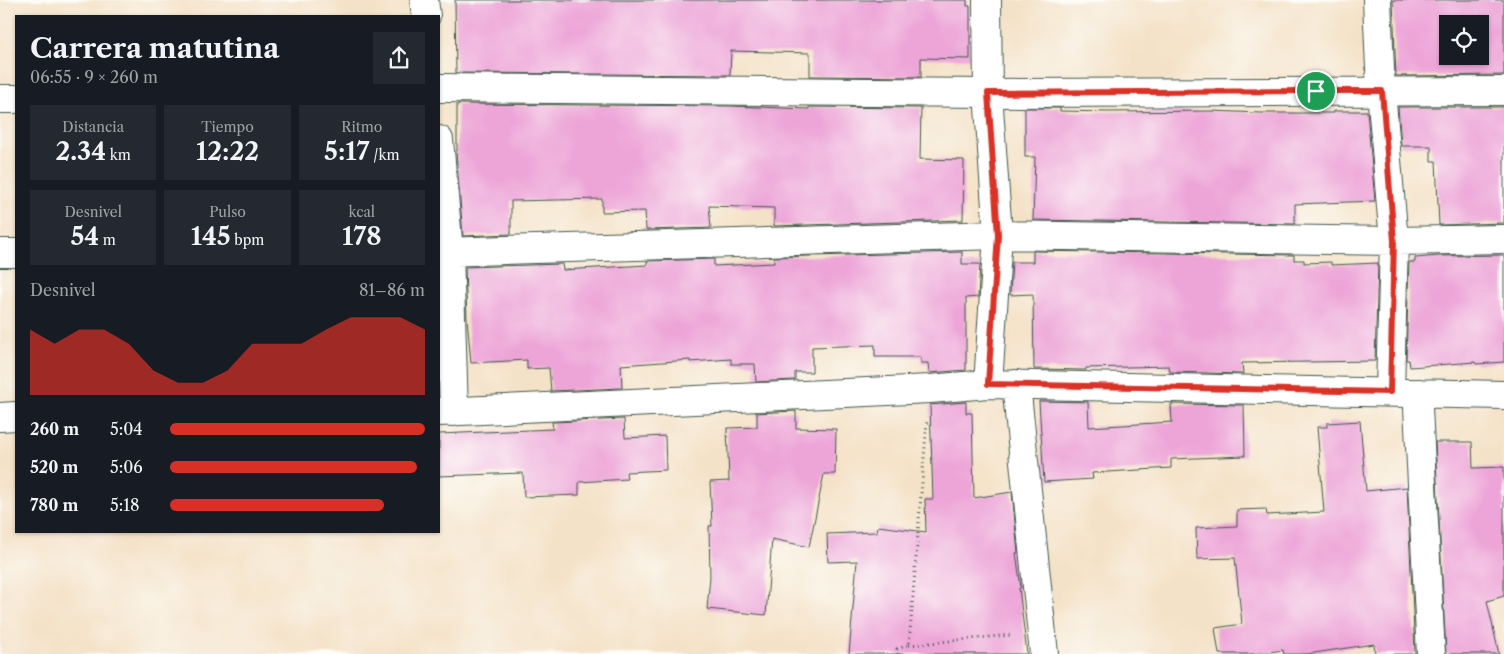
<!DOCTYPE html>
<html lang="es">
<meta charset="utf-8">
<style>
:root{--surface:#171b24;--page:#242831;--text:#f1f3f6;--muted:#9ea1a6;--accent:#d93025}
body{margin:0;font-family:"Libre Caslon Text",serif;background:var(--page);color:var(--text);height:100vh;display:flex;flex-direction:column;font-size:19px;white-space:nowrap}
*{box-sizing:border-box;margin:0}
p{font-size:16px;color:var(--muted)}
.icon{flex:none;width:28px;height:28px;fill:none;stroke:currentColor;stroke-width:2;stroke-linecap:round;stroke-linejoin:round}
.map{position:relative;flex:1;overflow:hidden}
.panel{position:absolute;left:15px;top:15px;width:425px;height:518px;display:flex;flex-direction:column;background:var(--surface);border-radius:0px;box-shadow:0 1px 4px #0004}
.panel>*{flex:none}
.fabs{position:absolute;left:1439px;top:15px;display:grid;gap:10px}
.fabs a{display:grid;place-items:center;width:50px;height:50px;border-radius:0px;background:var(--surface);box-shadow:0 1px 4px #0004;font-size:25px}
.pin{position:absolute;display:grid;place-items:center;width:42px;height:42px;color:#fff;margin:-21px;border:2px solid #fff;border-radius:50%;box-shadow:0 1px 5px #0007}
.round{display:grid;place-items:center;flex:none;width:52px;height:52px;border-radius:0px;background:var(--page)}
.overview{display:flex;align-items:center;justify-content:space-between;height:85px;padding:0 15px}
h1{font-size:28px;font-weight:700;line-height:38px}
.stats{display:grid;grid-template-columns:repeat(3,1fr);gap:8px;height:85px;padding:5px 15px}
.stats div{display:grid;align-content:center;border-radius:0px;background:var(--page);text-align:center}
.stats b{font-size:25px;font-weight:700}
.stats small{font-size:14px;font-weight:400}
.stats p{font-size:14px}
.chart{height:140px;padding:10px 15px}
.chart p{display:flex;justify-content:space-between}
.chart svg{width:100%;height:90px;margin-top:5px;fill:var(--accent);opacity:.7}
ul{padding:0 15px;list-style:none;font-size:16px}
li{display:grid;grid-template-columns:80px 60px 1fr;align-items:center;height:38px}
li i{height:12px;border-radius:6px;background:var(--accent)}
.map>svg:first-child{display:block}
.building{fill:#eda5d8;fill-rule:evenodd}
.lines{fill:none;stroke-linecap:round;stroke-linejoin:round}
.minor-casing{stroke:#3f564a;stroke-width:30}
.path{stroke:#3f564a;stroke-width:3;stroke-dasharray:1 4;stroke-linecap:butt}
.minor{stroke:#fff;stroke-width:28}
.route-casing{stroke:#fff;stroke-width:10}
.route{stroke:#d93025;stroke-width:6}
</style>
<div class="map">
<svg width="1504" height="654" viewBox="0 0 1504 654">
<rect width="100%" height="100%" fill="#fdfcf7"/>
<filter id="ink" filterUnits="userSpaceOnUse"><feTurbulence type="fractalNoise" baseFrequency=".02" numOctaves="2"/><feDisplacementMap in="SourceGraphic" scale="10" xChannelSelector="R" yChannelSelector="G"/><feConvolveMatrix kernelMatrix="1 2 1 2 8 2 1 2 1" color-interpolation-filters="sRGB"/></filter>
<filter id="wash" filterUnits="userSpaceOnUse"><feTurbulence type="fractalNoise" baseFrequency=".0096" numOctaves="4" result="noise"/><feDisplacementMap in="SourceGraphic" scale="20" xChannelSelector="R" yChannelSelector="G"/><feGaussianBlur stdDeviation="1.12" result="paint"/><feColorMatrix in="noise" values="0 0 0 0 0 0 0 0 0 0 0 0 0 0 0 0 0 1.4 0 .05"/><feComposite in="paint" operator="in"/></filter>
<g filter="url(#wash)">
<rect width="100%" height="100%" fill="#f4e2c8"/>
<g id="blocks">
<!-- building -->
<path class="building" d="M455,0H967V6H970V59L921,58V77L810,76V53L731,51L730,75L456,73Z
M1393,0H1504V75L1396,76ZM1448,24H1480V56H1448Z
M457,104L730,106L809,109V107L921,108L920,159L964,160L963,220L774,226V208L709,206L711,228L646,230L645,211L602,212V199L511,201V234L463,236L456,151H457Z
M1398,107H1504V223L1439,225L1436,161H1431V146H1401Z
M1025,108H1060V111L1108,112L1211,111L1261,113H1334V111H1367L1375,201L1295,204V224L1033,220L1035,157H1025Z
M1033,251L1294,255V260H1304V263L1331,262V265L1378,263L1375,361L1242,363L1243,374L1170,372L1169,366L1086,368V370L1036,369H1034L1033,294L1010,295L1012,262H1033Z
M962,252V264H980L978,297L966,298V370L929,373L928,363H921V357H875V345L812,347V372H795V380L756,382L755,364H731V359L690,362V360L621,365L622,388L551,391L549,368L527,369V360L471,363L467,318L465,267L562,264L563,270L647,265V261L714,259V266L774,263V257Z
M1504,255V362L1476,364L1475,362L1410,367L1409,360H1406L1409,262H1415V258L1439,256Z
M1039,401L1088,402L1089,427L1172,422L1171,404L1244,405L1245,456L1171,459V468L1092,473L1093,479L1044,482Z
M966,402V413H972L974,498L1012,492L1018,553H1016L1021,588H1019L1027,654H849L857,561L828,562L827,534L877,532L878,526L926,532L925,499H933L930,405Z
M796,411V428L836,429L835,474H824L809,547L772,539L766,615L707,609L710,577L709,526H712L710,482L729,481L727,428L757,427V413Z
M624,419L625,438L665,436L666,470L626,472L627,479L579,482V495L524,497L523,473L439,476V434L553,429L552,422Z
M1360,421L1366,491L1407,487L1415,654H1375L1374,644L1307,654H1284L1283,650L1255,654H1219L1215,628L1242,624L1235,558L1197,559L1196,528L1237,526V510L1266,509L1267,515L1324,512L1317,427H1327V423Z
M1435,442H1472L1473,468L1504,467V596L1487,601L1499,654H1446Z"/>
</g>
</g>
<g filter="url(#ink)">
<use href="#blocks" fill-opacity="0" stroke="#3f564a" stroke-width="1"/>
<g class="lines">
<!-- minor casing -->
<g class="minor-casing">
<path id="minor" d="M424,0L426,16
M987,0L988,93L998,235L988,384
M1377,0L1381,91L1394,241L1390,392
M439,88L988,93L1504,91
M0,99H16
M439,140L449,252L454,412
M439,252L998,235L1394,241L1504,239
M0,253H16
M1016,384L1044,654
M1419,393L1418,408L1431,654
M439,412L930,389L988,384L1504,395
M0,417L16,416"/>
</g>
<!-- path -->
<path class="path" d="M909,645L1010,635
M898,654L897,649L909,645L927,421"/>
<!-- minor -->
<use href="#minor" class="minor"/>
</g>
</g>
<g class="lines" filter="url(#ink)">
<!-- route casing -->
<g class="route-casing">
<path id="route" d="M1316,91H1382L1394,241L1390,392L988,384L998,235L988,93Z"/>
</g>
<!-- route -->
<use href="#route" class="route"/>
</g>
</svg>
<div class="fabs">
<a><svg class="icon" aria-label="locate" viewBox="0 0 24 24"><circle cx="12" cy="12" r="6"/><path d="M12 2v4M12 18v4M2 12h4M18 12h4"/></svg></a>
</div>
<div class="pin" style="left:1316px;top:91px;background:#1e9e55"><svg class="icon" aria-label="arrive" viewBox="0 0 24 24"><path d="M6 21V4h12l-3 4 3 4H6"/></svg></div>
<section class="panel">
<div class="overview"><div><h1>Carrera matutina</h1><p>06:55 · 9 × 260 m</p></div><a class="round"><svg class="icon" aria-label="share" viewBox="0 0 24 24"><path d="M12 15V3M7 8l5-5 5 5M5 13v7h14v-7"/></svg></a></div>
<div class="stats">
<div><p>Distancia</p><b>2.34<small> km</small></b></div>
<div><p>Tiempo</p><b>12:22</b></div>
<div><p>Ritmo</p><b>5:17<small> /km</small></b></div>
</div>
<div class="stats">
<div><p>Desnivel</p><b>54<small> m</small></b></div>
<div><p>Pulso</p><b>145<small> bpm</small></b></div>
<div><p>kcal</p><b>178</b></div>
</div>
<div class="chart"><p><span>Desnivel</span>81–86 m</p>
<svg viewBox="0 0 160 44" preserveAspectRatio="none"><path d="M0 44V12L10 19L20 12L30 12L40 19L50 32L60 38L70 38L80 32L90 19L100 19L110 19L120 12L130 6L140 6L150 6L160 12V44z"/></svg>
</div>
<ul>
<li><b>260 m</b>5:04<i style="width:100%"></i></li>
<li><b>520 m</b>5:06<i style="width:97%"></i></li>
<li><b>780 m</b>5:18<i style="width:84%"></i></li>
</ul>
</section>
</div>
